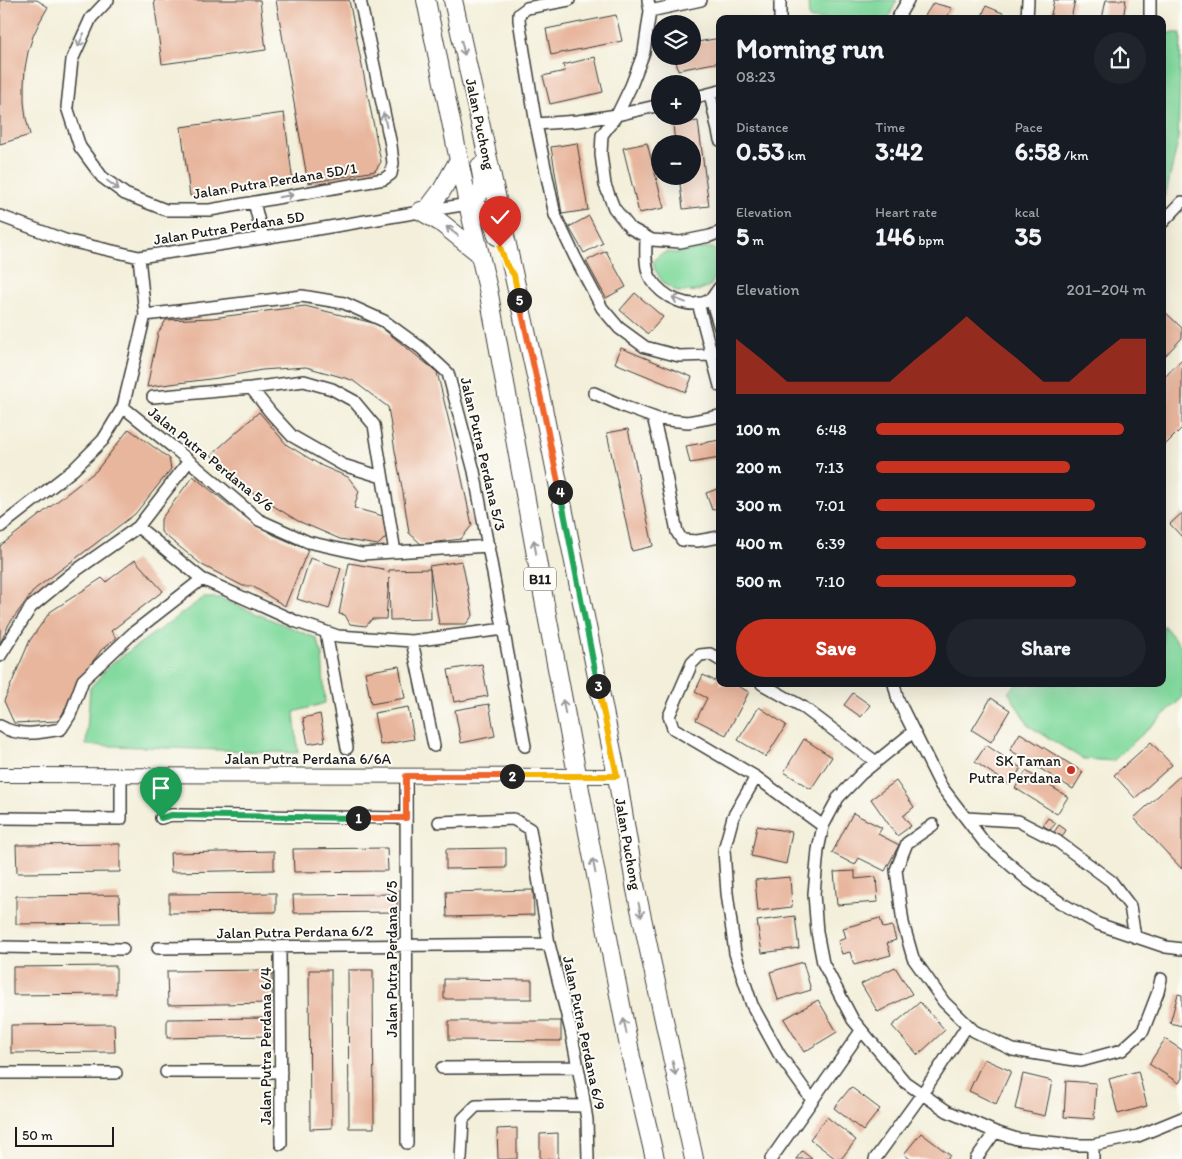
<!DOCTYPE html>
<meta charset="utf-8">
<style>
:root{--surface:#171b24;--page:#20242c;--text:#f1f3f6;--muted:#9ea1a6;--accent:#c8321e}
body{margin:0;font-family:Itim,sans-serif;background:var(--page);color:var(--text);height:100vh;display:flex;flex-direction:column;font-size:19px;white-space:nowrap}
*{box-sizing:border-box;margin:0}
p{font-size:16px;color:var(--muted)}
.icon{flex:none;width:28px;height:28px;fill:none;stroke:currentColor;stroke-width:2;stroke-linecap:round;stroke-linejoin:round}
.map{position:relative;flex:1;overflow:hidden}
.sheet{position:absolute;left:716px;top:15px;width:450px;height:672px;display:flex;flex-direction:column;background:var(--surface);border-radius:10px;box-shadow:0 5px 20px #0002}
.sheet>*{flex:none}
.tools{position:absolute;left:651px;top:15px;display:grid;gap:10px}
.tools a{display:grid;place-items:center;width:50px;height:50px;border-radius:50%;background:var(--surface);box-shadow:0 5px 20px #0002;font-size:25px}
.scale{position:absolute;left:15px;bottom:12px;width:99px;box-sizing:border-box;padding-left:5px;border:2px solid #1c1c1c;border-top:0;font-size:14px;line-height:18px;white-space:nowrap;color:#1c1c1c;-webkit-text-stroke:4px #fdfcf7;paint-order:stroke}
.pin{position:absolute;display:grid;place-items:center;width:42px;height:42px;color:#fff;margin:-51px -21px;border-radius:50% 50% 50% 0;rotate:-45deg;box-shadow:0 0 5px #0007}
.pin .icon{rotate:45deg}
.km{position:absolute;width:25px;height:25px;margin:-12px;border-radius:50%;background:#222;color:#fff;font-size:14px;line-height:25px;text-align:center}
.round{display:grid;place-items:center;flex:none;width:52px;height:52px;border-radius:26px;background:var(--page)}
.overview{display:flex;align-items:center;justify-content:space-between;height:85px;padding:0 20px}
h1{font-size:28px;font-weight:700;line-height:38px}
.figures{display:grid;grid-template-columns:repeat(3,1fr);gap:8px;height:85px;padding:5px 20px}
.figures div{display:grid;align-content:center}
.figures b{font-size:25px;font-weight:700}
.figures small{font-size:14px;font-weight:400}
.figures p{font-size:14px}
.chart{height:140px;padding:10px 20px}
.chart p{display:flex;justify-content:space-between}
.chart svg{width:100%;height:90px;margin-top:5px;fill:var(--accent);opacity:.7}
.cta{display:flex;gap:10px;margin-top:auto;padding:10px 20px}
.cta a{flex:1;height:58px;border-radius:30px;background:var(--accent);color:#fff;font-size:20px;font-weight:700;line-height:58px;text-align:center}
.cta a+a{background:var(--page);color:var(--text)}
ul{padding:0 20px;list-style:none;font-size:16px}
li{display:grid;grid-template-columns:80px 60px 1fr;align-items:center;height:38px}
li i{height:12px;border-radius:6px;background:var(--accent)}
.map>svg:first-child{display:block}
.green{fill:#83da9f;stroke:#507b5e}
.building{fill:#e8b69d}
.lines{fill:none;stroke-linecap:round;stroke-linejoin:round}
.minor-casing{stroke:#3c3c38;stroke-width:14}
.tertiary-casing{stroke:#3c3c38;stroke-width:16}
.primary-casing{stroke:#3c3c38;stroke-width:20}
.minor{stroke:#fff;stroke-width:11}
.tertiary{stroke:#fff;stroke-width:14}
.primary{stroke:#fff;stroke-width:18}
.oneway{stroke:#999}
.split-1-casing{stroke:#fff;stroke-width:10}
.split-2-casing{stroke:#fff;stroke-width:10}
.split-3-casing{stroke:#fff;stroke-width:10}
.split-4-casing{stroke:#fff;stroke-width:10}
.split-5-casing{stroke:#fff;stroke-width:10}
.split-6-casing{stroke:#fff;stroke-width:10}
.split-1{stroke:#22a559;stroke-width:6}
.split-2{stroke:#f0652b;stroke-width:6}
.split-3{stroke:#f5b400;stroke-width:6}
.split-4{stroke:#22a559;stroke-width:6}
.split-5{stroke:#f0652b;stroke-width:6}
.split-6{stroke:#f5b400;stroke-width:6}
.poi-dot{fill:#c8321e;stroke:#fdfcf7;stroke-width:2}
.labels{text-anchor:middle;stroke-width:4;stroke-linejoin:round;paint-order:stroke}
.shield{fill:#fdfcf7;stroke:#605f5e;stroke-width:1}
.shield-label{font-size:14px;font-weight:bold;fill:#1c1c1c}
.street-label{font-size:15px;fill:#1c1c1c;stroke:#fdfcf7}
.poi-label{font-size:15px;fill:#1c1c1c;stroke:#fdfcf7;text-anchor:end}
</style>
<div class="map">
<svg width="1182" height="1159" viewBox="0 0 1182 1159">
<rect width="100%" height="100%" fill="#fdfcf7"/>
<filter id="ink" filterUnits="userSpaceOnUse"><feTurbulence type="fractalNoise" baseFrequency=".02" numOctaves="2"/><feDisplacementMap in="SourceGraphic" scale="10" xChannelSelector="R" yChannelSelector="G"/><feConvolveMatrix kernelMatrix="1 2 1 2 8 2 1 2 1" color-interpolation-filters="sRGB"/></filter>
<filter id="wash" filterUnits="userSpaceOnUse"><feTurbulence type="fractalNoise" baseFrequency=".0096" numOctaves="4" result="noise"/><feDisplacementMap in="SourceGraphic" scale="20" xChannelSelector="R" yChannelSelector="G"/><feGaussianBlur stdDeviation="1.12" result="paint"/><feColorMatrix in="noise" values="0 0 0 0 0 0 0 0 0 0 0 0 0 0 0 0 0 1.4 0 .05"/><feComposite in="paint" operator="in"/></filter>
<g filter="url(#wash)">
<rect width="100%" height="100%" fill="#f3efda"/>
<!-- green -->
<path class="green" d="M808,0H897L888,19H809Z
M1163,33H1181L1178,141L1166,194L1163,198Z
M705,248H713L718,254L720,260L718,272L711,285L698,291L678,292L664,284L655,270L653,262L658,256L666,252L676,253Z
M203,598H219L316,638L322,653L325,703L294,712L298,753L86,745L90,688L111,664Z
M1163,625L1182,647V698L1113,761L1083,759L1029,726L1008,692L1016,684H1162Z"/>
<g id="blocks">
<!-- building -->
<path class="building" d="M0,0H37L48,7L40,21L33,36L28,52L25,68L24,85V102L26,118L30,135L0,144Z
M154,0H260L266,50L162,64Z
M276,0H349L381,162L375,171L308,183Z
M1054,0H1075L1071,19H1050Z
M1106,0H1126L1123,19H1102Z
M933,3L952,8L946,19H923Z
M986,6L1005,14L1003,19H981Z
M616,15L622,41L551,55L546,29Z
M720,38V62L678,70L675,56H692V43Z
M595,57L603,92L550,104L543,76L565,71L563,65Z
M284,113L293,183L190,196L181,127Z
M698,121L709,206L683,209L679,176H692V144H675L673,124Z
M577,143L588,210L562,214L551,147Z
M647,143L664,208L639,213L623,148Z
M589,216L603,243L584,253L569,227Z
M606,251L626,287L606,298L586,261Z
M635,293L663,317L648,334L620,310Z
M305,306L377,324L437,372L454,442L472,525L461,539L421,544L409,533L403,493L395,451L388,407L352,380L306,367L262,370L218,378L147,387L158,333L166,320L212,318Z
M1162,311H1164L1182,328V338L1162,359Z
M621,348L692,377L686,392L615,363Z
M1182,359V428L1162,448V380Z
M259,412L287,445L322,466L348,477L359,491L354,508L383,516L387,536L378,545L340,539L298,521L254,494L211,455Z
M129,429L169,458L171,469L135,514L35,589L9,624L0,644V546L96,471Z
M628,429L653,546L632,551L607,433Z
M720,440V458L690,463L686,446Z
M193,476L238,512L274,535L308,550L285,606L252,586H243L202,565L161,532V519Z
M720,488V507L712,510L706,493Z
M1182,513V537L1170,524Z
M310,558L341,568L329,609L297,599Z
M135,560L163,591L111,631L116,638L100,651V652L80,678L59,721L14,723L4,701L30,640L50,612L102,578L106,582Z
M462,561L473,615L466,624H439L430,569L431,619L390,620L389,578L386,619H372L366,626L350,624L345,615L339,614L349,563L383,569L389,573V570L430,569L429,566Z
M482,664L488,696L454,702L448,670Z
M399,666L405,698L371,704L365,672Z
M703,675L715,681L718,675L720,677V684H734L749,692L726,735L696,720L707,698L695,692Z
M853,693L870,705L861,717L844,705Z
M991,698L1010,710L991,742L972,730Z
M489,704L495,736L461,743L455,710Z
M408,707L414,739L380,745L374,713Z
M759,707L786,725L766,757L738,740Z
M320,714L325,741L308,744L303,718Z
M1020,733L1083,772L1073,789L1010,750Z
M804,739L832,757L811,789L784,772Z
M1151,742L1172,765L1135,798L1114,775Z
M986,745L1021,768L1010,785L975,762Z
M1026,771L1068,797L1057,814L1015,788Z
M1182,774V869L1134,818Z
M896,781L914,807L903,816L911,826L897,836L871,799Z
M853,813L882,828L878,834L899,845L885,871L859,858L855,865L832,853Z
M1048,818L1056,823L1050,830L1043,825Z
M1059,825L1066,830L1062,837L1054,832Z
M757,826L792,832L786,864L751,856Z
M120,844V872L17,873L16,845Z
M387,848L388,871L294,872L293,849Z
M506,848V868L446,869V849Z
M274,851V870L171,872L170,853Z
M855,871V879L876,877L878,902L837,905L834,872Z
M790,877L792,907L758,911L755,880Z
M533,890L534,915L447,917L446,892Z
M276,893V912L169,913V894Z
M397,894V912L294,913L293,895Z
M119,895L120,923L16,924V896Z
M795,916L799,948L762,953L757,921Z
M880,918L883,928L892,926L896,940L887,943L891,955L854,965L850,952L842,954L838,941L846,938L843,928Z
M803,962L811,990L778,1000L770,972Z
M116,966V994L13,995V967Z
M895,967L912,994L878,1012L861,984Z
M272,970V1003L168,1005L167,971Z
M309,970H331L332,1128L310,1129Z
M348,970H373L374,1128H349Z
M444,979L532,980V999H444Z
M1178,994L1182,995V1026L1170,1023Z
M818,1000L837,1032L804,1052L784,1019Z
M920,1002L945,1030L918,1055L892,1026Z
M270,1018V1036L167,1038V1019Z
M449,1021H561V1041L449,1040Z
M114,1024L115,1052L11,1053V1025Z
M1165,1039L1182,1050V1078L1179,1083L1149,1064Z
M984,1059L1011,1071L996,1104L969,1091Z
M1138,1071L1147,1106L1118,1114L1109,1079Z
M1023,1074L1052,1081L1045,1116L1015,1109Z
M1066,1081L1096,1083L1094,1119L1064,1117Z
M851,1087L880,1109L863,1131L834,1108Z
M827,1117L856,1140L841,1159H836L810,1139Z
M517,1128V1159H498L497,1129Z
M558,1133V1159H540V1134Z
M921,1133L950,1155L947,1159H910L904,1154Z
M802,1151L812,1159H796Z"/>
</g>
</g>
<g filter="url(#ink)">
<use href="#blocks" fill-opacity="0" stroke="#3c3c38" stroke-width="1"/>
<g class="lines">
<!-- minor casing -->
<g class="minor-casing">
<path id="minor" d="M108,0L91,18L72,60L67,107L80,147L102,177L125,194L166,210H210L384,179L391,174L393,163L391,145L360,0
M569,0L527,8L519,14V20L525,58L536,124L555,215L575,257L602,308L619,328L645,347L679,356L712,355L720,351
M648,0L650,11L644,52L631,86L617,115L602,135L601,154L605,185L614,208L630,228L652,240L680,242L710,236L720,232
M780,0V19
M650,11L701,0
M897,19L908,0
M1027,19L1028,0
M1150,19V0
M710,94L720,140
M692,98L720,91
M536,124L578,121L617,115L660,105
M254,202L263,238
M0,216L65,240L139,257L263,238L468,204
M1162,223L1182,202
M646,237C646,249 644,268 651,279C662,297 691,312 711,299C714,296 717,290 720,287
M711,299L720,328
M698,303L720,386
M145,315L302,296L344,303L384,321L421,348L448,373L474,471L525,746
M251,388L271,413L292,436L343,465L382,477
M594,393L625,407L658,419L688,422L720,416
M153,397L251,388L304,381L332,389L354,401L374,425L395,552
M123,407L174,448L259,520L308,542L362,554L489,546
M653,417L660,445L677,532L682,540L697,541L720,537
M0,527L73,470L103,440L123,407L145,315L139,257
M138,527L202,579L297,622L338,636L412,641L504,629
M326,632L347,748
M412,641L434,746
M0,656L31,607L71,574L138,527L189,461
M720,660L710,654L700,655L692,663L669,716L673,728L756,777L823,826
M762,684L803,707L876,762
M894,684L898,700L941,786L984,842L1029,881L1061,903L1098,924L1166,947L1182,949
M0,726C19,737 40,733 61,729L70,715L83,680L134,632L202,579
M913,732L861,774L838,798L823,826L818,850L814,894L817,932L823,963L853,1020L905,1082L947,1111L995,1132L1017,1139L1077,1145H1093L1138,1136L1182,1118
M406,776L407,1143
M756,777L733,817L724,850L727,893L735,953L752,1005L779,1054L812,1100
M0,818L121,819V775
M161,818L171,815L406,818
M966,818L1018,821L1057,841L1111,881L1130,906L1135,937
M439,822L513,819L530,829L549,944L571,1031L582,1088L587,1120L588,1159
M933,825L907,843L896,870L903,923L913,958L944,1002L974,1031L1013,1050L1081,1061L1122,1050L1143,1031L1158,992L1161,979
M0,947L123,949
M280,947L281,1144
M158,948L549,944
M442,1068L578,1067
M166,1072H281
M0,1073H116
M1093,1145V1159
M461,1159L463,1119L476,1106L522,1105L585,1106
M771,1159L861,1031
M875,1159L922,1094L967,1026
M976,1159L995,1132"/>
</g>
<!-- tertiary casing -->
<g class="tertiary-casing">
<path id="tertiary" d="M0,775L617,776"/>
</g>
<!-- primary casing -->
<g class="primary-casing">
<path id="primary" d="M426,0L468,204L488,289L543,594L600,896L631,1057L655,1159
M453,0L543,408L617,776L636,890L694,1159
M480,166C484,189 487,188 468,204C487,213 492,214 497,236
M427,210L442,190L459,160
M421,211L440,222L480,254"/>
</g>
<!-- minor -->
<use href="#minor" class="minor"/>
<!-- tertiary -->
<use href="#tertiary" class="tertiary"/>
<!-- primary -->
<use href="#primary" class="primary"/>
</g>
<!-- one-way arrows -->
<defs><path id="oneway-shaft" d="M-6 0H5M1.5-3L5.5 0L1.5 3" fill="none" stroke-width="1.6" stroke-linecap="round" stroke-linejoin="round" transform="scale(1.25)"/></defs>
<g class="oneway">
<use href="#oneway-shaft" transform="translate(81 40) rotate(114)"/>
<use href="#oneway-shaft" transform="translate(463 48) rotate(77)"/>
<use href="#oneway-shaft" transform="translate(385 120) rotate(-102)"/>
<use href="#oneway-shaft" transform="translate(113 185) rotate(37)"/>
<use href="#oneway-shaft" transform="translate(286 196) rotate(-10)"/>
<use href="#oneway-shaft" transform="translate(452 231) rotate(-142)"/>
<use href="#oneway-shaft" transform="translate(679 300) rotate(-159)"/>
<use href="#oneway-shaft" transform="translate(535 547) rotate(-100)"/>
<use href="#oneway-shaft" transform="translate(564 707) rotate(-101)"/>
<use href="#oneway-shaft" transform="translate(594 866) rotate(-101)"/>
<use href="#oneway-shaft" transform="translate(640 910) rotate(78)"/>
<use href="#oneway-shaft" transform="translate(625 1026) rotate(-101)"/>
<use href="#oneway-shaft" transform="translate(674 1068) rotate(78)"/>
</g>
</g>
<g class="lines" filter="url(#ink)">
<!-- split-1 casing -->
<g class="split-1-casing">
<path id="split-1" d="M161,818L172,815L358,818"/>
</g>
<!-- split-2 casing -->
<g class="split-2-casing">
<path id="split-2" d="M358,818H406V776H512"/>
</g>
<!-- split-3 casing -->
<g class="split-3-casing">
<path id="split-3" d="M512,776H617L598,686"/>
</g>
<!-- split-4 casing -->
<g class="split-4-casing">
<path id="split-4" d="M560,492L598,686"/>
</g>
<!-- split-5 casing -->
<g class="split-5-casing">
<path id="split-5" d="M519,300L543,408L560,492"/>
</g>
<!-- split-6 casing -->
<g class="split-6-casing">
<path id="split-6" d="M500,247L506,264L514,275L519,300"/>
</g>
<!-- split-1 -->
<use href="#split-1" class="split-1"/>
<!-- split-2 -->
<use href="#split-2" class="split-2"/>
<!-- split-3 -->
<use href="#split-3" class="split-3"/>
<!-- split-4 -->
<use href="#split-4" class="split-4"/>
<!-- split-5 -->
<use href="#split-5" class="split-5"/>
<!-- split-6 -->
<use href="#split-6" class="split-6"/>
</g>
<!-- markers -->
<circle class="poi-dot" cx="1071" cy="770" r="5"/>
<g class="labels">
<!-- shield labels -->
<rect class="shield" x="524" y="567.5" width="32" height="23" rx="4"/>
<g class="shield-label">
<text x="540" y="584">B11</text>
</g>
<!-- street labels -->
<g class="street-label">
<text transform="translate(480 124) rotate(78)" y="5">Jalan Puchong</text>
<text transform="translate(275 181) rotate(-9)" y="5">Jalan Putra Perdana 5D/1</text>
<text transform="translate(229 228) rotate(-9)" y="5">Jalan Putra Perdana 5D</text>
<text transform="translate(483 454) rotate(77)" y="5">Jalan Putra Perdana 5/3</text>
<text transform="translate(211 459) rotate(39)" y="5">Jalan Putra Perdana 5/6</text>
<text x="308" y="764">Jalan Putra Perdana 6/6A</text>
<text transform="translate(628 844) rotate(80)" y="5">Jalan Puchong</text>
<text transform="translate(295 932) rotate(-1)" y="5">Jalan Putra Perdana 6/2</text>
<text transform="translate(392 959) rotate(-90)" y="5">Jalan Putra Perdana 6/5</text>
<text transform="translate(584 1033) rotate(78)" y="5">Jalan Putra Perdana 6/9</text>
<text transform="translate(266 1046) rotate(-90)" y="5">Jalan Putra Perdana 6/4</text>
</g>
<!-- poi labels -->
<g class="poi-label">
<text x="1061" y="766">SK Taman<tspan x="1061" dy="17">Putra Perdana</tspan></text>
</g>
</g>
</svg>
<div class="tools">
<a><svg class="icon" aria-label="layers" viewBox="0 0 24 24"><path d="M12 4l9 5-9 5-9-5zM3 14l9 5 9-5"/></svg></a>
<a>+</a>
<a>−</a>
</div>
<div class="scale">50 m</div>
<div class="pin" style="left:161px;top:818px;background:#1e9e55"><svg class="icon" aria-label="arrive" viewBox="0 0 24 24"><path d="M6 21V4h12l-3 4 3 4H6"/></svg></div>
<div class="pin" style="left:500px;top:247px;background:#d93025"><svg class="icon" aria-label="check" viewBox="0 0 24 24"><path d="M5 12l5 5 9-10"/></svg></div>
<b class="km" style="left:358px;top:818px">1</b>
<b class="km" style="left:512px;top:776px">2</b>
<b class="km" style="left:598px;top:686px">3</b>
<b class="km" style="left:560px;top:492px">4</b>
<b class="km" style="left:519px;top:300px">5</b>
<section class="sheet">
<div class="overview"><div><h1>Morning run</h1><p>08:23</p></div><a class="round"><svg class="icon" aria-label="share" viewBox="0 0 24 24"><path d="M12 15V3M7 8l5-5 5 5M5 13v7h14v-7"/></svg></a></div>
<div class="figures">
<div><p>Distance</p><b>0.53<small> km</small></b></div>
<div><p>Time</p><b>3:42</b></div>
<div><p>Pace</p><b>6:58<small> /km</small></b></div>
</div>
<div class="figures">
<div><p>Elevation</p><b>5<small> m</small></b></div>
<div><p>Heart rate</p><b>146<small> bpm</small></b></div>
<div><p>kcal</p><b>35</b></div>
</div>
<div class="chart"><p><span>Elevation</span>201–204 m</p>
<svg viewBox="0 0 160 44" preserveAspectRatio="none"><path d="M0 44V17L10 27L20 38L30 38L40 38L50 38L60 38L70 27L80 17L90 6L100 17L110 27L120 38L130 38L140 27L150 17L160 17V44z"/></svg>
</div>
<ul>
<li><b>100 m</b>6:48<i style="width:92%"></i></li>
<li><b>200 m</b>7:13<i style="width:72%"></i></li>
<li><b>300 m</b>7:01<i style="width:81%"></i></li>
<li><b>400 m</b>6:39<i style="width:100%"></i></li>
<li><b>500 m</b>7:10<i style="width:74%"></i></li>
</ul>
<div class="cta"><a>Save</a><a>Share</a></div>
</section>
</div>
